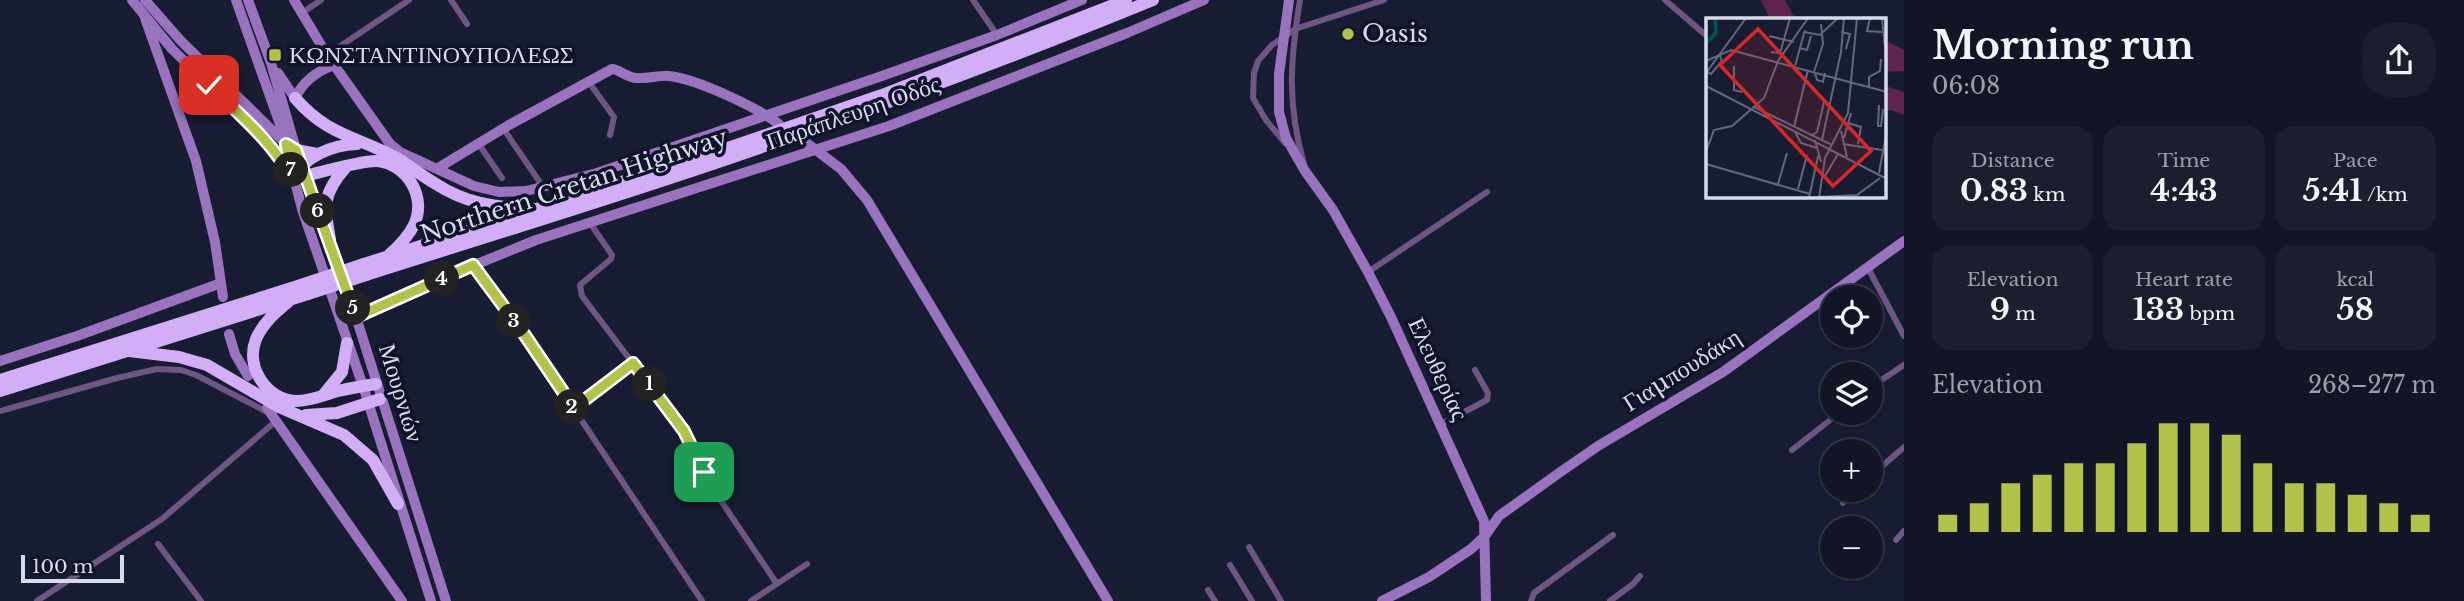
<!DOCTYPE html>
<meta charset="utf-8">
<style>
:root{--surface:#121526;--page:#1b1e2e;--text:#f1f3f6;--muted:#9c9fa7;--line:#313443;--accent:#b3c24b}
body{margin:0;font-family:"Libre Baskerville",serif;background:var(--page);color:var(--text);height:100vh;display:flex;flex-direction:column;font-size:26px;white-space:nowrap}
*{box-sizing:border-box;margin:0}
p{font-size:23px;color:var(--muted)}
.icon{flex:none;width:38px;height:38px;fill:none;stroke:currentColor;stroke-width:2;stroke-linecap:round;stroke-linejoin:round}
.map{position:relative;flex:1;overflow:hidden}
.drawer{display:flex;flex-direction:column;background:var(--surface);width:560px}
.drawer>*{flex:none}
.fabs{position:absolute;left:1820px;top:285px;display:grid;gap:14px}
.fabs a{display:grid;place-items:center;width:63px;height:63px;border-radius:50%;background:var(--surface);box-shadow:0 4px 10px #0003,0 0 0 2px var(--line);font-size:35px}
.scale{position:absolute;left:21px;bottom:18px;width:103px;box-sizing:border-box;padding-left:7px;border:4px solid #d6daea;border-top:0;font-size:19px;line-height:24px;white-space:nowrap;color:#d6daea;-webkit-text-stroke:5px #101329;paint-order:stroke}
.pin{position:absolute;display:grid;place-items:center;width:60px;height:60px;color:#fff;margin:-30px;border-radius:14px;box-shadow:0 4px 10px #0006}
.km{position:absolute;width:35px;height:35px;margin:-18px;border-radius:50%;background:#222;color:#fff;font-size:19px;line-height:35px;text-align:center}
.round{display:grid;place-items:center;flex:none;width:74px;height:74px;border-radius:28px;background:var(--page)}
.head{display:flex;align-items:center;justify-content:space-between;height:119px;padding:0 28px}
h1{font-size:38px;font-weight:800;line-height:52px}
.figures{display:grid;grid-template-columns:repeat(3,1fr);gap:10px;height:119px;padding:7px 28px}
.figures div{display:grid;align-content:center;border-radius:18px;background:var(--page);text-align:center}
.figures b{font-size:30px;font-weight:800}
.figures small{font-size:19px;font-weight:400}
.figures p{font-size:19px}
.chart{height:196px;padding:14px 28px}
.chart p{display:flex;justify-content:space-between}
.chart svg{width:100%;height:126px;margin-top:7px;stroke:var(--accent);stroke-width:6}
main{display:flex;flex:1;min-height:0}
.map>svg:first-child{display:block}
.green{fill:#5e244f}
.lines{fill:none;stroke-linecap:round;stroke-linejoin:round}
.street{stroke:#6d5584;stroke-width:6}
.secondary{stroke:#9a73bf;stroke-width:10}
.highway{stroke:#d1aef5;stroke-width:12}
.secondary-bridge{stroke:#9a73bf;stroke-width:10}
.highway-bridge{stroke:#d1aef5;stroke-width:12}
.route-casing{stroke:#fff;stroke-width:14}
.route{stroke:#b3c24b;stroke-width:9}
.poi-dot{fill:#b3c24b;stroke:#101329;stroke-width:2.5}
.labels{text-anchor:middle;stroke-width:7;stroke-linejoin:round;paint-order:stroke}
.poi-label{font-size:24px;fill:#d6daea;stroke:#101329;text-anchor:start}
.street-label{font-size:24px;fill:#d6daea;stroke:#101329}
.inset-river{fill:none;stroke:#00515c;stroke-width:3.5}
.inset-road{fill:none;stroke:#64687c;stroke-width:2}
.view{fill:#d62828;fill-opacity:0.15;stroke:#d62828;stroke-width:3.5}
.inset-edge{fill:none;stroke:#d6daea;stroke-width:3.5}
</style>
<main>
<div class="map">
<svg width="1904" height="601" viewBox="0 0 1904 601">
<rect width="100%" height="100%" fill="#181c33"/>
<!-- green -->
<path class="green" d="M1761,0H1785L1795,19H1770Z
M1885,40L1904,50V71L1885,72Z
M1885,86L1904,92V115L1891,110L1885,112Z"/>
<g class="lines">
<!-- street -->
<path class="street" d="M451,0L467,24
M973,0L997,35
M1300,0C1290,61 1287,104 1304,164
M1665,0L1708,37
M302,13L321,0
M327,55L409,0
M588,81L614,117L610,135
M503,128L543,187
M478,143L502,178
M1285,143L1266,120L1253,98L1254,73L1258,61L1272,45L1295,29L1384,0
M590,223L612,255L611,259L580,285L582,296L675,419L692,444L713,489L777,584
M473,265L524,334L702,601
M1867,266L1904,336
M1368,272L1487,192
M1871,387L1904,365
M574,408L633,363
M0,411L117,378L157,369L181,370L196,375L269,413
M1441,424L1487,400L1488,393L1475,370
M1792,450L1839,413
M1871,476L1904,447
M1843,503L1856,490
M1896,540L1904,531
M158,544L201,601
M1249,547L1281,601
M1230,565L1252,601
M1208,590L1215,601
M37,601L162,519L276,421
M751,601L807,564
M1531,601L1534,593L1613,535
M1610,601L1633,584L1640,576"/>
<!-- secondary -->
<path class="secondary" d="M132,0L172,49L260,135L289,173
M145,0L180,40L284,142
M236,0L281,127L302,209L363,386L431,601
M248,0L271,63L301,167L330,239L356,317L446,601
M294,0L327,55L390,144L400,152L474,186L499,192L526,191L597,173L879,77L997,35L1082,0
M145,18L196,161L215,242L223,297
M278,73L295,98C303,82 317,71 334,65
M1279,74V112L1286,138L1305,171L1333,210L1368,272L1391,317L1484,521L1486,601
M804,141L841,169L867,200L1108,601
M438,168L509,125L612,69C621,70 627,78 637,78C648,79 658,75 669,76C697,79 756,107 779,124
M356,317L411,291L536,240L889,126L1127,33L1204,0
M229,334L235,354L248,376
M0,361L77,336L221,283
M267,408L402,601
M1382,601L1429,577L1471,549L1485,536L1499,516L1559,473L1598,446L1723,372L1904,241"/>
<!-- highway -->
<path class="highway" d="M295,98C327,135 355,136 395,157C409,165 422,176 436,184C465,203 494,207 528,209
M296,150L317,154
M293,180C307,175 365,160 377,161C408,164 427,198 414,225C408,237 399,246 390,254
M293,180C303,156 333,145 357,144
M330,239C324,206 322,194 346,167
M364,264L725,149L882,95L1126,0
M366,275C488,236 610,199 730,158C873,109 1014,57 1153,0
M288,302C275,313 263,323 256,339C245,367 266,399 296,401C311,401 324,395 338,391C351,388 363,386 376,384
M129,351L179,357L207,365L279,407L344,435L373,460L398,504
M0,380L301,285
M0,391L308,294
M324,394L342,372L347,343
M306,415L337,413L380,399"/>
<!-- secondary-bridge -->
<path class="secondary-bridge" d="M1279,74L1289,0"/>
<!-- highway-bridge -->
<path class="highway-bridge" d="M301,285L364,264
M308,294L366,275"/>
</g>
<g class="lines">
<!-- route casing -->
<g class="route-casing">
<path id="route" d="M209,85C239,114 273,142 293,180L286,144L296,150L356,317L473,265L524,334L574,408L633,363L684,431L704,472"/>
</g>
<!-- route -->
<use href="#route" class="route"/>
</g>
<!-- markers -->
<g class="poi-dot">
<circle cx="1348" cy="34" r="7"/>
<rect x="268" y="48" width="14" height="14" rx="3.5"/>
</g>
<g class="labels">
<!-- poi labels -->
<g class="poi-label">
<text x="1362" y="42">Oasis</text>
<text x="289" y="63">ΚΩΝΣΤΑΝΤΙΝΟΥΠΟΛΕΩΣ</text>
</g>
<!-- street labels -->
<g class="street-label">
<text transform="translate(853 113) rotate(-19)" y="8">Παράπλευρη Οδός</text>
<text transform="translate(574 186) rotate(-18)" y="8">Northern Cretan Highway</text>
<text transform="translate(1438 369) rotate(65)" y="8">Ελευθερίας</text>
<text transform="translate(1682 370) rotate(-32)" y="8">Γιαμπουδάκη</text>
<text transform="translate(401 393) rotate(73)" y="8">Μουρνιών</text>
</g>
</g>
<!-- overview -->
<g transform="translate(1706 18)">
<rect width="180" height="180" fill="#181c33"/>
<path class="inset-river" d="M0,25L10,15L9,0"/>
<path class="inset-road" d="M164,0L161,13L176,14M176,0L181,50M98,14L114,17L132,0M135,14L144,16L140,31M63,18L88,24M94,30L101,32L105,18M65,34L74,35L84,0M0,43L25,32L158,68M28,48V72L36,74M89,48L99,12M1,54L5,56L16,43L14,38M108,54L117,26L115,6M0,55L40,0M109,55L111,62L117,64L119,55M155,67L181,74M0,68L181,161M163,69V59L174,53L175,41M173,87L172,108H175L177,91M48,89L126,127M142,105L155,109L152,126M88,109L102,52M135,113L141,139M89,114L95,125L111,130M106,117L111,114L118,84M138,120L145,95M109,122L115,144M116,122L135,34L138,0M137,126L176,132M0,134L8,112L26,108L58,80L72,43L102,0M0,146L104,176M173,155L181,112M119,158L132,136M72,166L81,135M92,171L101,137M111,179L151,177L174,160M103,180L112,138M113,180L119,140L142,95L151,0"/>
<path class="view" d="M52,11L165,133L127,168L14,47Z"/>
<rect width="180" height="180" class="inset-edge"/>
</g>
</svg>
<div class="fabs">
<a><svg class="icon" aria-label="locate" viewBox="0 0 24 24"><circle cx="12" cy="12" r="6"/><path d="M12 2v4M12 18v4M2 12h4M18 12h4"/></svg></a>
<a><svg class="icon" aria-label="layers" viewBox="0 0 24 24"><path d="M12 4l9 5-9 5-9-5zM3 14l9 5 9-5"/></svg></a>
<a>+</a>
<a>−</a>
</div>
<div class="scale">100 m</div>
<div class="pin" style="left:704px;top:472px;background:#1e9e55"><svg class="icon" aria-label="arrive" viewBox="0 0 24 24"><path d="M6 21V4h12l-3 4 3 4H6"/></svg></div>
<div class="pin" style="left:209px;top:85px;background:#d93025"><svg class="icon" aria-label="check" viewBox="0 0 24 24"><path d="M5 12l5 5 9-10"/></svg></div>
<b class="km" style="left:650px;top:384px">1</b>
<b class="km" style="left:572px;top:407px">2</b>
<b class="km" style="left:514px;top:321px">3</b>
<b class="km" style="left:442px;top:279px">4</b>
<b class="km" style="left:353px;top:308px">5</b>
<b class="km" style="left:318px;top:211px">6</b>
<b class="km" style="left:291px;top:170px">7</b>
</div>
<section class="drawer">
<div class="head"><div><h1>Morning run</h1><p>06:08</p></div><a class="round"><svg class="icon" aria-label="share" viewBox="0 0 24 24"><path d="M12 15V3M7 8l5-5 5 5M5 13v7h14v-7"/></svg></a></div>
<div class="figures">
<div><p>Distance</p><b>0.83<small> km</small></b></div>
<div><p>Time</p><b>4:43</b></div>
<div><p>Pace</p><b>5:41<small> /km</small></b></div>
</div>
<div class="figures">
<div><p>Elevation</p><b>9<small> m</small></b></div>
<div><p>Heart rate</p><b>133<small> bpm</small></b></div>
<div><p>kcal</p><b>58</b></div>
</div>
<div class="chart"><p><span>Elevation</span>268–277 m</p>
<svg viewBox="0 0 160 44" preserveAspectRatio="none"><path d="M5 44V38M15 44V34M25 44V27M35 44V24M45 44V20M55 44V20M65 44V13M75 44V6M85 44V6M95 44V10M105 44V20M115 44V27M125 44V27M135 44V31M145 44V34M155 44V38"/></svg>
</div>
</section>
</main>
